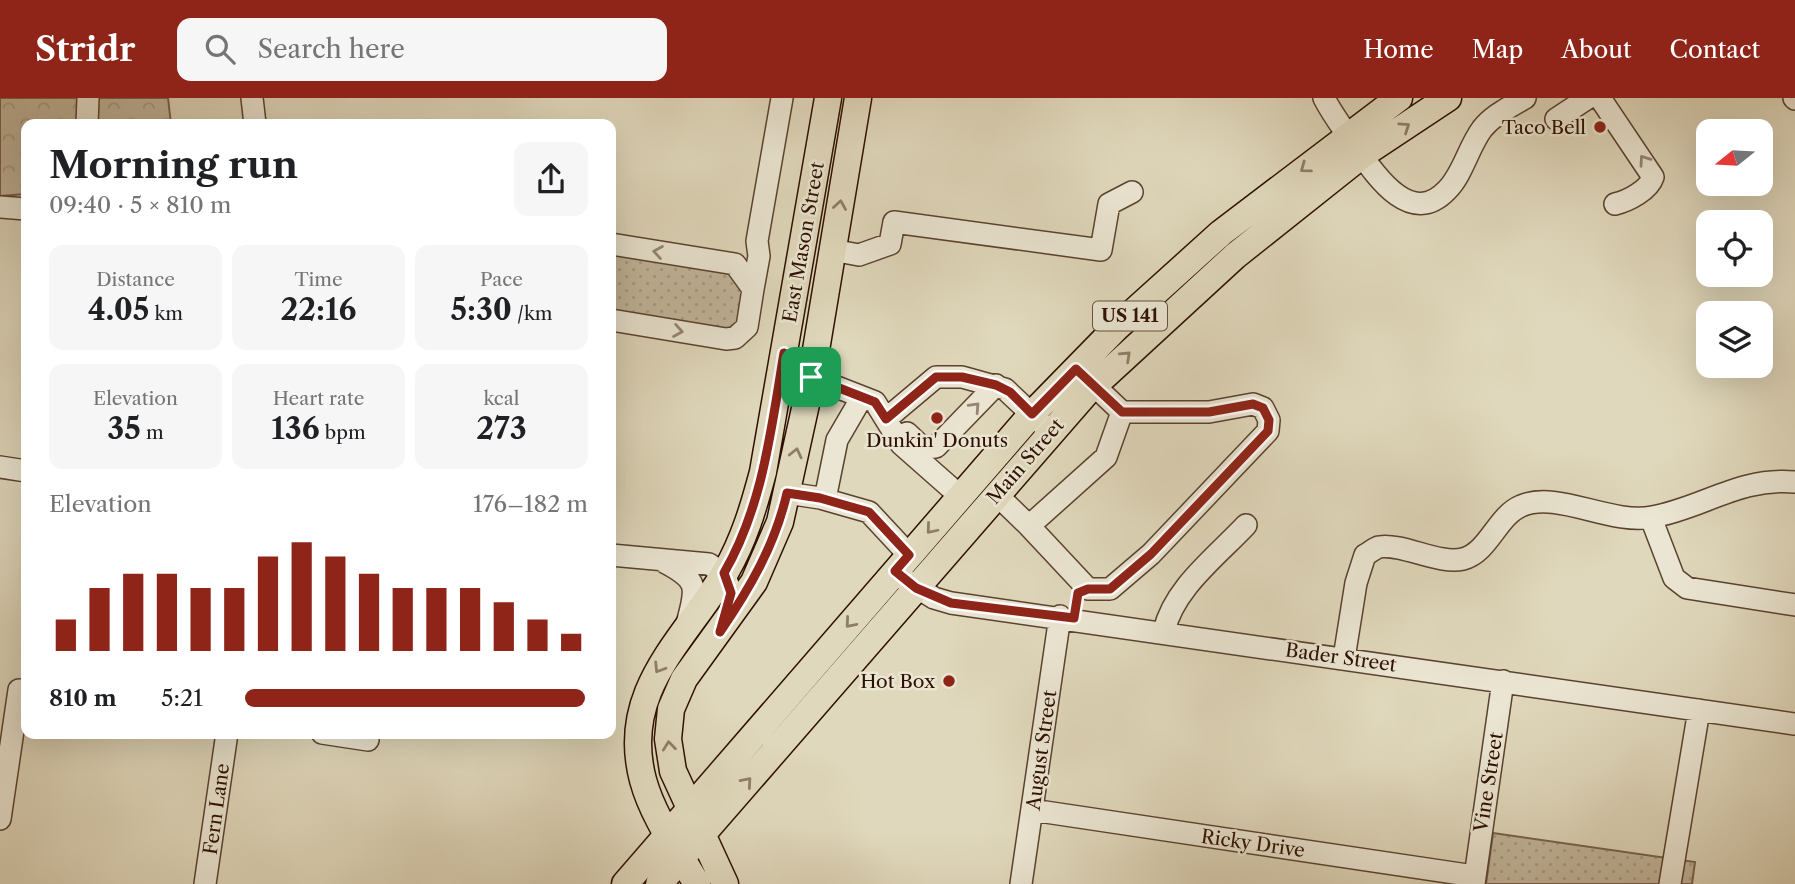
<!DOCTYPE html>
<meta charset="utf-8">
<style>
:root{--surface:#fff;--page:#f6f6f6;--text:#202124;--muted:#757577;--accent:#8f2418}
body{margin:0;font-family:"Libre Caslon Text",serif;background:var(--page);color:var(--text);height:100vh;display:flex;flex-direction:column;font-size:26px;white-space:nowrap}
*{box-sizing:border-box;margin:0}
p{font-size:23px;color:var(--muted)}
.icon{flex:none;width:38px;height:38px;fill:none;stroke:currentColor;stroke-width:2;stroke-linecap:round;stroke-linejoin:round}
.map{position:relative;flex:1;overflow:hidden}
.panel{position:absolute;left:21px;top:21px;width:595px;height:620px;display:flex;flex-direction:column;background:var(--surface);border-radius:14px;box-shadow:0 7px 28px #0002}
.panel>*{flex:none}
.needle{width:46px;rotate:252deg}
.fabs{position:absolute;left:1696px;top:21px;display:grid;gap:14px}
.fabs a{display:grid;place-items:center;width:77px;height:77px;border-radius:14px;background:var(--surface);box-shadow:0 7px 28px #0002;font-size:35px}
.pin{position:absolute;display:grid;place-items:center;width:60px;height:60px;color:#fff;margin:-30px;border-radius:14px;box-shadow:0 4px 10px #0006}
.round{display:grid;place-items:center;flex:none;width:74px;height:74px;border-radius:14px;background:var(--page)}
.summary{display:flex;align-items:center;justify-content:space-between;height:119px;padding:0 28px}
h1{font-size:38px;font-weight:700;line-height:52px}
.figures{display:grid;grid-template-columns:repeat(3,1fr);gap:10px;height:119px;padding:7px 28px}
.figures div{display:grid;align-content:center;border-radius:14px;background:var(--page);text-align:center}
.figures b{font-size:30px;font-weight:700}
.figures small{font-size:19px;font-weight:400}
.figures p{font-size:19px}
.chart{height:196px;padding:14px 28px}
.chart p{display:flex;justify-content:space-between}
.chart svg{width:100%;height:126px;margin-top:7px;stroke:var(--accent);stroke-width:6}
ul{padding:0 28px;list-style:none;font-size:23px}
li{display:grid;grid-template-columns:112px 84px 1fr;align-items:center;height:52px}
li i{height:18px;border-radius:9px;background:var(--accent)}
header{display:flex;align-items:center;gap:42px;box-sizing:border-box;height:98px;padding:0 35px;background:var(--accent);color:#fff}
header strong{font-size:33px}
nav{display:flex;gap:38px;margin-inline-start:auto;font-size:24px}
.search{width:490px;height:63px;background:var(--page);display:flex;align-items:center;gap:18px;box-sizing:border-box;padding:0 24px;border-radius:14px;color:var(--muted);font-size:26px}
.map>svg:first-child{display:block}
.grass{fill:url(#grass-dots);stroke:#78634e;stroke-width:2}
.park{fill:url(#park-crowns);stroke:#78634e;stroke-width:2}
.lines{fill:none;stroke-linecap:round;stroke-linejoin:round}
.minor-casing{stroke:#5a422f;stroke-width:24}
.major-casing{stroke:#2d1000;stroke-width:29}
.minor{stroke:#ebe6d3;stroke-width:21}
.major{stroke:#e0d8bc;stroke-width:26}
.oneway{stroke:#8f7e67}
.oneway2{stroke:#968674}
.route-casing{stroke:#fff;stroke-width:14}
.route{stroke:#8f2418;stroke-width:9}
.poi-dot{fill:#8f2418;stroke:#ebe6d3;stroke-width:2.5}
.labels{text-anchor:middle;stroke-width:5;stroke-linejoin:round;paint-order:stroke}
.shield{fill:#ebe6d3;stroke:#66503f;stroke-width:2}
.shield-label{font-size:18px;font-weight:bold;fill:#2d1000}
.poi-label{font-size:19px;fill:#2d1000;stroke:#ebe6d3;text-anchor:end}
.street-label{font-size:19px;fill:#2d1000;stroke:#ebe6d3}
</style>
<header>
<strong>Stridr</strong>
<div class="search"><svg class="icon" aria-label="search" viewBox="0 0 24 24"><circle cx="10" cy="10" r="6"/><path d="M15 15l6 6"/></svg>Search here</div>
<nav><a>Home</a><a>Map</a><a>About</a><a>Contact</a></nav>
</header>
<div class="map">
<svg width="1795" height="786" viewBox="0 0 1795 786">
<defs>
<pattern id="grass-dots" width="8" height="8" patternUnits="userSpaceOnUse" patternTransform="scale(1.75)"><rect width="8" height="8" fill="#c2b69c"/><path d="M2 2h.1M6 6h.1" fill="none" stroke="#a79b85" stroke-width="1.8" stroke-linecap="round"/></pattern>
<pattern id="park-crowns" width="20" height="18" patternUnits="userSpaceOnUse" patternTransform="scale(1.75)"><rect width="20" height="18" fill="#c2b69c"/><path d="M2 6a3 3 0 1 1 6 0M12 15a3 3 0 1 1 6 0" fill="none" stroke="#a79b85"/></pattern>
</defs>
<rect width="100%" height="100%" fill="#e0d8bc"/>
<filter id="stains"><feTurbulence type="fractalNoise" baseFrequency=".00286" numOctaves="4"/><feColorMatrix values="0 0 0 0 .2 0 0 0 0 .09 0 0 0 0 .02 0 0 0 .5 -.17"/></filter>
<radialGradient id="worn" r=".72"><stop offset=".6" stop-color="#630" stop-opacity="0"/><stop offset="1" stop-color="#630" stop-opacity=".3"/></radialGradient>
<!-- grass -->
<path class="grass" d="M611,154L728,173L742,183V226L732,233L611,214Z
M1493,735L1695,764L1692,786H1486Z"/>
<!-- park -->
<path class="park" d="M0,0H168L171,26H26V96L0,98Z"/>
<g class="lines">
<!-- minor casing -->
<g class="minor-casing">
<path id="minor" d="M252,0L255,26
M1324,0C1332,16 1343,30 1353,45C1373,73 1409,132 1447,92C1463,76 1468,50 1482,31C1493,17 1510,9 1525,0
M1600,0L1653,79C1649,92 1628,103 1615,106
M1794,0L1795,1
M1556,21L1588,0
M87,26L88,0
M0,109L26,111
M611,146L735,166L753,191L747,229L735,240L726,241L611,222
M832,152L859,157L890,146L894,124L1101,152L1109,106L1132,94
M753,191L759,158L757,143L782,0
M784,255L811,279L875,304L901,346L960,398
M886,321L936,279H962L1005,291L1041,325
M907,335L923,350L936,349L996,287
M0,369L26,373
M787,395L820,400L869,414L909,457
M996,396L1029,428L1106,359L1122,314
M825,401L837,342L862,299
M1651,420L1674,480L1687,490L1795,507
M1029,428L1088,491H1110L1151,456L1268,333L1269,322L1263,310L1253,306L1209,314H1122L1083,277
M611,457L709,466L724,476L729,489
M666,465C698,482 697,489 688,522
M905,482L934,500L951,505L1795,626
M1164,533C1174,490 1216,459 1246,427
M1344,560L1356,485L1365,457C1369,455 1375,450 1379,449C1403,445 1439,467 1463,461C1489,454 1497,418 1521,408C1557,392 1610,427 1652,419C1703,410 1739,379 1795,384
M322,635L368,642
M1032,712L1474,778
M0,721L19,592
M205,786L227,635
M1021,786L1060,518
M1474,786L1503,583
M1670,786L1699,612"/>
</g>
<!-- major casing -->
<g class="major-casing">
<path id="major" d="M625,786L1032,316L1118,228L1221,135L1399,0
M659,786L1086,295L1235,158L1362,57L1448,0
M697,786C678,753 653,719 643,682C619,592 685,542 726,473C744,442 754,408 763,374L828,0
M725,786L673,673L668,641L671,611L684,581L754,484L780,424L810,288L858,0"/>
</g>
<!-- minor -->
<use href="#minor" class="minor"/>
<!-- major -->
<use href="#major" class="major"/>
</g>
<!-- one-way arrows -->
<defs><path id="oneway-chevron" d="M-2-3.5L2.5 0L-2 3.5" fill="none" stroke-width="1.6" stroke-linecap="round" stroke-linejoin="round" transform="scale(1.75)"/></defs>
<g class="oneway">
<use href="#oneway-chevron" transform="translate(1405 29) rotate(-34)"/>
<use href="#oneway-chevron" transform="translate(1305 70) rotate(144)"/>
<use href="#oneway-chevron" transform="translate(840 107) rotate(-81)"/>
<use href="#oneway-chevron" transform="translate(1126 258) rotate(-43)"/>
<use href="#oneway-chevron" transform="translate(796 355) rotate(-77)"/>
<use href="#oneway-chevron" transform="translate(931 431) rotate(130)"/>
<use href="#oneway-chevron" transform="translate(850 525) rotate(131)"/>
<use href="#oneway-chevron" transform="translate(659 570) rotate(122)"/>
<use href="#oneway-chevron" transform="translate(669 648) rotate(-96)"/>
<use href="#oneway-chevron" transform="translate(747 684) rotate(-49)"/>
</g>
<g class="oneway2">
<use href="#oneway-chevron" transform="translate(1644 62) rotate(-125)"/>
<use href="#oneway-chevron" transform="translate(658 154) rotate(-171)"/>
<use href="#oneway-chevron" transform="translate(678 233) rotate(10)"/>
<use href="#oneway-chevron" transform="translate(975 309) rotate(-47)"/>
</g>
<g class="lines">
<!-- route casing -->
<g class="route-casing">
<path id="route" d="M784,255L811,279L875,304L886,321L936,279H962L996,287L1010,294L1032,316L1076,271L1122,314H1209L1253,306L1263,310L1269,322L1268,333L1151,456L1110,491H1088L1078,495L1074,520L951,505L916,490L895,473L909,457L869,414L820,400L787,395C775,447 750,490 720,534L731,495L724,475C763,408 771,331 784,255Z"/>
</g>
<!-- route -->
<use href="#route" class="route"/>
</g>
<!-- markers -->
<g class="poi-dot">
<circle cx="1600" cy="29" r="7"/>
<circle cx="937" cy="320" r="7"/>
<circle cx="949" cy="583" r="7"/>
</g>
<g class="labels">
<!-- shield labels -->
<rect class="shield" x="1093" y="203.5" width="74" height="29" rx="5"/>
<g class="shield-label">
<text x="1130" y="224">US 141</text>
</g>
<!-- poi labels -->
<g class="poi-label">
<text x="1586" y="36">Taco Bell</text>
<text x="937" y="349" text-anchor="middle">Dunkin' Donuts</text>
<text x="935" y="590">Hot Box</text>
</g>
<!-- street labels -->
<g class="street-label">
<text transform="translate(803 144) rotate(-80)" y="7">East Mason Street</text>
<text transform="translate(1025 363) rotate(-49)" y="7">Main Street</text>
<text transform="translate(1341 559) rotate(8)" y="7">Bader Street</text>
<text transform="translate(1041 652) rotate(-82)" y="7">August Street</text>
<text transform="translate(1488 684) rotate(-81)" y="7">Vine Street</text>
<text transform="translate(216 711) rotate(-82)" y="7">Fern Lane</text>
<text transform="translate(1253 745) rotate(8)" y="7">Ricky Drive</text>
</g>
</g>
<rect width="100%" height="100%" filter="url(#stains)"/>
<rect width="100%" height="100%" fill="url(#worn)"/>
</svg>
<div class="fabs">
<a><svg class="needle" viewBox="-14 -14 28 28"><path d="M0-13l5 13h-10z" fill="#e53935"/><path d="M0 13l5-13h-10z" fill="#757577"/></svg></a>
<a><svg class="icon" aria-label="locate" viewBox="0 0 24 24"><circle cx="12" cy="12" r="6"/><path d="M12 2v4M12 18v4M2 12h4M18 12h4"/></svg></a>
<a><svg class="icon" aria-label="layers" viewBox="0 0 24 24"><path d="M12 4l9 5-9 5-9-5zM3 14l9 5 9-5"/></svg></a>
</div>
<div class="pin" style="left:811px;top:279px;background:#1e9e55"><svg class="icon" aria-label="arrive" viewBox="0 0 24 24"><path d="M6 21V4h12l-3 4 3 4H6"/></svg></div>
<section class="panel">
<div class="summary"><div><h1>Morning run</h1><p>09:40 · 5 × 810 m</p></div><a class="round"><svg class="icon" aria-label="share" viewBox="0 0 24 24"><path d="M12 15V3M7 8l5-5 5 5M5 13v7h14v-7"/></svg></a></div>
<div class="figures">
<div><p>Distance</p><b>4.05<small> km</small></b></div>
<div><p>Time</p><b>22:16</b></div>
<div><p>Pace</p><b>5:30<small> /km</small></b></div>
</div>
<div class="figures">
<div><p>Elevation</p><b>35<small> m</small></b></div>
<div><p>Heart rate</p><b>136<small> bpm</small></b></div>
<div><p>kcal</p><b>273</b></div>
</div>
<div class="chart"><p><span>Elevation</span>176–182 m</p>
<svg viewBox="0 0 160 44" preserveAspectRatio="none"><path d="M5 44V33M15 44V22M25 44V17M35 44V17M45 44V22M55 44V22M65 44V11M75 44V6M85 44V11M95 44V17M105 44V22M115 44V22M125 44V22M135 44V27M145 44V33M155 44V38"/></svg>
</div>
<ul>
<li><b>810 m</b>5:21<i style="width:99%"></i></li>
</ul>
</section>
</div>
